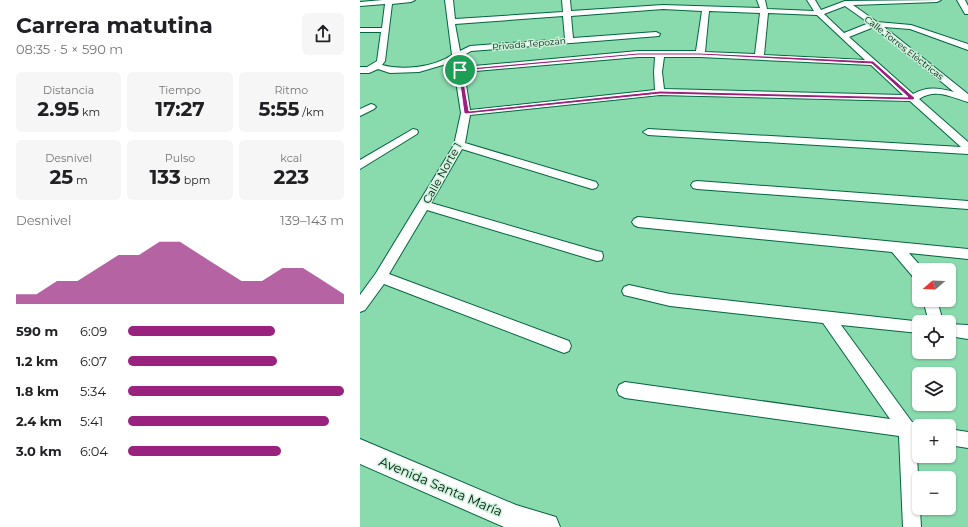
<!DOCTYPE html>
<html lang="es">
<meta charset="utf-8">
<style>
:root{--surface:#fff;--page:#f6f6f6;--text:#202124;--muted:#757577;--accent:#98227d}
body{margin:0;font-family:Montserrat,sans-serif;background:var(--page);color:var(--text);height:100vh;display:flex;flex-direction:column;font-size:15px;white-space:nowrap}
*{box-sizing:border-box;margin:0}
p{font-size:13px;color:var(--muted)}
.icon{flex:none;width:22px;height:22px;fill:none;stroke:currentColor;stroke-width:2;stroke-linecap:round;stroke-linejoin:round}
.map{position:relative;flex:1;overflow:hidden}
.panel{display:flex;flex-direction:column;background:var(--surface);width:360px}
.panel>*{flex:none}
.needle{width:26px;rotate:251deg}
.buttons{position:absolute;left:552px;top:263px;display:grid;gap:8px}
.buttons a{display:grid;place-items:center;width:44px;height:44px;border-radius:6px;background:var(--surface);box-shadow:0 1px 3px #0004;font-size:20px}
.pin{position:absolute;display:grid;place-items:center;width:34px;height:34px;color:#fff;margin:-17px;border:2px solid #fff;border-radius:50%;box-shadow:0 1px 4px #0007}
.round{display:grid;place-items:center;flex:none;width:42px;height:42px;border-radius:6px;background:var(--page)}
.headline{display:flex;align-items:center;justify-content:space-between;height:68px;padding:0 16px}
h1{font-size:22px;font-weight:700;line-height:30px}
.stats{display:grid;grid-template-columns:repeat(3,1fr);gap:6px;height:68px;padding:4px 16px}
.stats div{display:grid;align-content:center;border-radius:6px;background:var(--page);text-align:center}
.stats b{font-size:20px;font-weight:700}
.stats small{font-size:11px;font-weight:400}
.stats p{font-size:11px}
.chart{height:112px;padding:8px 16px}
.chart p{display:flex;justify-content:space-between}
.chart svg{width:100%;height:72px;margin-top:4px;fill:var(--accent);opacity:.7}
ul{padding:0 16px;list-style:none;font-size:13px}
li{display:grid;grid-template-columns:64px 48px 1fr;align-items:center;height:30px}
li i{height:10px;border-radius:5px;background:var(--accent)}
main{display:flex;flex:1;min-height:0}
.map>svg:first-child{display:block}
.lines{fill:none;stroke-linecap:round;stroke-linejoin:round}
.minor-casing{stroke:#02653f;stroke-width:2}
.secondary-casing{stroke:#02653f;stroke-width:2}
.minor{fill:#fff;fill-rule:evenodd}
.secondary{fill:#fff;fill-rule:evenodd}
.route{fill:#98227d;stroke:#fff;fill-rule:evenodd}
.labels{text-anchor:middle;stroke-width:3;stroke-linejoin:round;paint-order:stroke}
.far-street-label{font-size:9px;fill:#01170b;stroke:#caf1d9}
.street-label{font-size:11px;fill:#01170b;stroke:#caf1d9}
.near-street-label{font-size:13px;fill:#01170b;stroke:#caf1d9}
</style>
<main>
<section class="panel">
<div class="headline"><div><h1>Carrera matutina</h1><p>08:35 · 5 × 590 m</p></div><a class="round"><svg class="icon" aria-label="share" viewBox="0 0 24 24"><path d="M12 15V3M7 8l5-5 5 5M5 13v7h14v-7"/></svg></a></div>
<div class="stats">
<div><p>Distancia</p><b>2.95<small> km</small></b></div>
<div><p>Tiempo</p><b>17:27</b></div>
<div><p>Ritmo</p><b>5:55<small> /km</small></b></div>
</div>
<div class="stats">
<div><p>Desnivel</p><b>25<small> m</small></b></div>
<div><p>Pulso</p><b>133<small> bpm</small></b></div>
<div><p>kcal</p><b>223</b></div>
</div>
<div class="chart"><p><span>Desnivel</span>139–143 m</p>
<svg viewBox="0 0 160 44" preserveAspectRatio="none"><path d="M0 44V38L10 38L20 30L30 30L40 22L50 14L60 14L70 6L80 6L90 14L100 22L110 30L120 30L130 22L140 22L150 30L160 38V44z"/></svg>
</div>
<ul>
<li><b>590 m</b>6:09<i style="width:68%"></i></li>
<li><b>1.2 km</b>6:07<i style="width:69%"></i></li>
<li><b>1.8 km</b>5:34<i style="width:100%"></i></li>
<li><b>2.4 km</b>5:41<i style="width:93%"></i></li>
<li><b>3.0 km</b>6:04<i style="width:71%"></i></li>
</ul>
</section>
<div class="map">
<svg width="608" height="527" viewBox="0 0 608 527">
<rect width="100%" height="100%" fill="#89daad"/>
<g class="lines">
<!-- minor casing -->
<g class="minor-casing">
<path id="minor" d="M23,0H55L51,2L32,4L25,61L22,65C43,71 74,67 92,55L85,0H93L95,19L203,12L202,0H210L211,11L303,5L400,8L397,0H405L407,9L454,11L447,0H455L461,10L485,1L581,0L577,2L493,5L517,22L551,25L608,44V50L550,29L524,27L608,94V102C590,97 576,88 559,99L608,142V154L288,135L283,132L288,129L601,147L550,101L300,95L110,115L105,143L236,182L238,185L236,188L232,189L102,149L71,203L237,251L242,252L243,256L242,260L237,261L67,210L29,274L209,341L211,346L209,351L204,353L24,284L5,310L0,312V295L16,273L94,145L101,113L93,62L59,72L30,73L18,69L9,73H0V67H7L17,61L21,32H0V28H22L25,4L0,6V2ZM485,6L509,23L484,33L464,14ZM303,9L342,11L336,51H278L103,67L101,57L111,51L299,36L300,34L296,32L213,38L211,16ZM349,11L400,13L395,54L345,52ZM408,13L457,15L505,60L404,55ZM203,16L205,39L110,46L100,51L95,24ZM514,27L594,92C579,88 567,86 553,94L489,37ZM278,57H295L294,72L295,90L110,110L104,72ZM304,57H340L511,65L543,95L304,89L302,72Z
M597,0H605L608,6V14H605Z
M11,104L14,105L16,107L14,109L0,116V109Z
M53,129L57,130L58,132L57,134L0,169V160Z
M337,181L608,201V209L337,189L333,188L331,185L333,182Z
M278,217L608,249V259L549,253L564,270H559V279L554,278L532,252L278,227L274,225L272,222L274,219Z
M269,285L310,294L563,322H559V333L481,325L552,422L559,423L565,426H559V439H556L561,527H543L539,436L265,398L259,395L257,390L259,385L265,382L530,419L463,323L310,306L264,295L262,291L264,287Z
M563,300H577L583,322H569Z
M589,324L608,325V339L589,336Z
M589,429L608,432V448L589,445Z"/>
</g>
<!-- secondary casing -->
<g class="secondary-casing">
<path id="secondary" d="M0,439L156,505L196,517L200,527H144L0,464Z"/>
</g>
<!-- minor -->
<use href="#minor" class="minor"/>
<!-- secondary -->
<use href="#secondary" class="secondary"/>
</g>
<!-- route -->
<path class="route" d="M278,53H340L513,61L555,98L553,100L300,94L106,114L104,113L98,69ZM278,55H340L512,64L548,97L300,91L109,111L102,71Z"/>
<g class="labels">
<!-- far-street labels -->
<g class="far-street-label">
<text transform="translate(169 44) rotate(-5)" y="3">Privada Tepozán</text>
<text transform="translate(544 48) rotate(38)" y="3">Calle Torres Eléctricas</text>
</g>
<!-- street labels -->
<g class="street-label">
<text transform="translate(82 173) rotate(-61)" y="4">Calle Norte 1</text>
</g>
<!-- near-street labels -->
<g class="near-street-label">
<text transform="translate(81 486) rotate(23)" y="5">Avenida Santa María</text>
</g>
</g>
</svg>
<div class="buttons">
<a><svg class="needle" viewBox="-14 -14 28 28"><path d="M0-13l5 13h-10z" fill="#e53935"/><path d="M0 13l5-13h-10z" fill="#757577"/></svg></a>
<a><svg class="icon" aria-label="locate" viewBox="0 0 24 24"><circle cx="12" cy="12" r="6"/><path d="M12 2v4M12 18v4M2 12h4M18 12h4"/></svg></a>
<a><svg class="icon" aria-label="layers" viewBox="0 0 24 24"><path d="M12 4l9 5-9 5-9-5zM3 14l9 5 9-5"/></svg></a>
<a>+</a>
<a>−</a>
</div>
<div class="pin" style="left:100px;top:70px;background:#1e9e55"><svg class="icon" aria-label="arrive" viewBox="0 0 24 24"><path d="M6 21V4h12l-3 4 3 4H6"/></svg></div>
</div>
</main>
